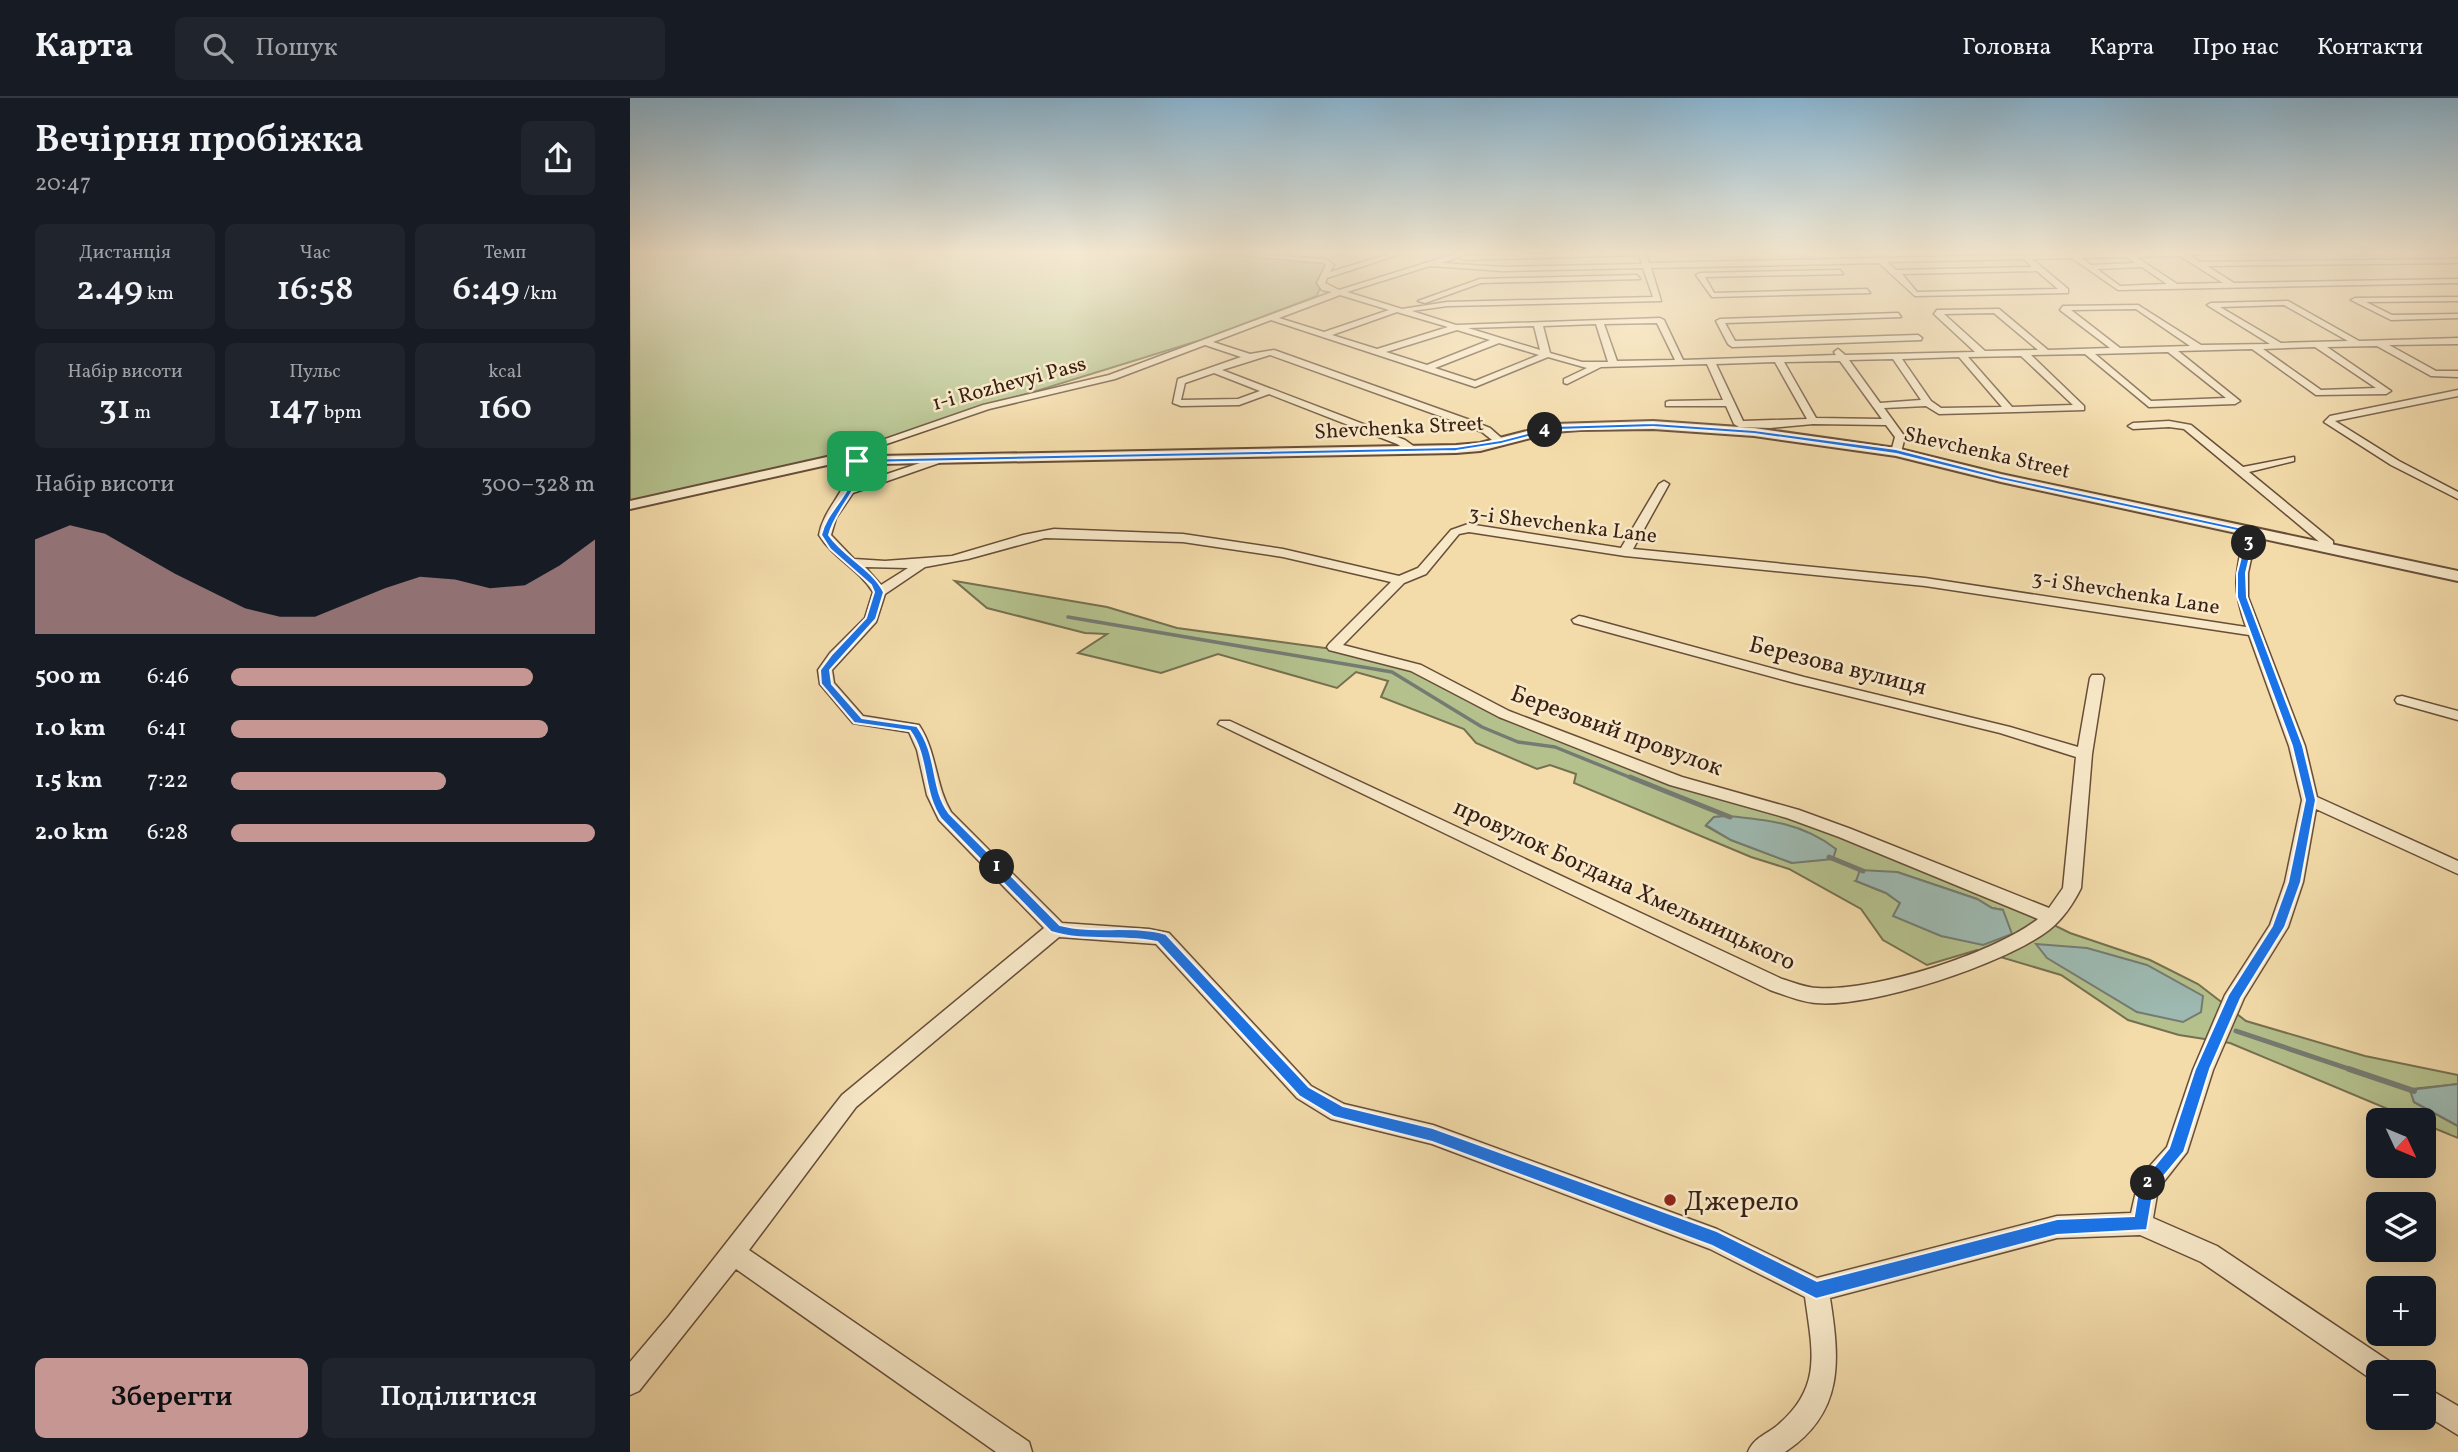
<!DOCTYPE html>
<html lang="uk">
<meta charset="utf-8">
<style>
:root{--surface:#171b24;--page:#20242c;--text:#f1f3f6;--muted:#9ea1a6;--line:#363941;--accent:#c59692}
body{margin:0;font-family:Vollkorn,serif;background:var(--page);color:var(--text);height:100vh;display:flex;flex-direction:column;font-size:26px;white-space:nowrap}
*{box-sizing:border-box;margin:0}
p{font-size:23px;color:var(--muted)}
.icon{flex:none;width:38px;height:38px;fill:none;stroke:currentColor;stroke-width:2;stroke-linecap:round;stroke-linejoin:round}
.map{position:relative;flex:1;overflow:hidden}
.drawer{display:flex;flex-direction:column;background:var(--surface);width:630px}
.drawer>*{flex:none}
.needle{width:46px;rotate:134deg}
.buttons{position:absolute;left:1736px;top:1010px;display:grid;gap:14px}
.buttons a{display:grid;place-items:center;width:70px;height:70px;border-radius:10px;background:var(--surface);box-shadow:0 7px 28px #0002;font-size:35px}
.pin{position:absolute;display:grid;place-items:center;width:60px;height:60px;color:#fff;margin:-30px;border-radius:14px;box-shadow:0 4px 10px #0006}
.km{position:absolute;width:35px;height:35px;margin:-18px;border-radius:50%;background:#222;color:#fff;font-size:19px;line-height:35px;text-align:center}
.round{display:grid;place-items:center;flex:none;width:74px;height:74px;border-radius:10px;background:var(--page)}
.summary{display:flex;align-items:center;justify-content:space-between;height:119px;padding:0 35px}
h1{font-size:38px;font-weight:600;line-height:52px}
.figures{display:grid;grid-template-columns:repeat(3,1fr);gap:10px;height:119px;padding:7px 35px}
.figures div{display:grid;align-content:center;border-radius:10px;background:var(--page);text-align:center}
.figures b{font-size:35px;font-weight:600}
.figures small{font-size:19px;font-weight:400}
.figures p{font-size:19px}
.chart{height:196px;padding:14px 35px}
.chart p{display:flex;justify-content:space-between}
.chart svg{width:100%;height:126px;margin-top:7px;fill:var(--accent);opacity:.7}
.action{display:flex;gap:14px;margin-top:auto;padding:14px 35px}
.action a{flex:1;height:80px;border-radius:10px;background:var(--accent);color:#111;font-size:28px;font-weight:600;line-height:80px;text-align:center}
.action a+a{background:var(--page);color:var(--text)}
ul{padding:0 35px;list-style:none;font-size:23px}
li{display:grid;grid-template-columns:112px 84px 1fr;align-items:center;height:52px}
li i{height:18px;border-radius:9px;background:var(--accent)}
header{display:flex;align-items:center;gap:42px;box-sizing:border-box;height:98px;padding:0 35px;background:var(--surface);border-bottom:2px solid var(--line)}
header strong{font-size:33px}
nav{display:flex;gap:38px;margin-inline-start:auto;font-size:24px}
.search{width:490px;height:63px;background:var(--page);display:flex;align-items:center;gap:18px;box-sizing:border-box;padding:0 24px;border-radius:10px;color:var(--muted);font-size:26px}
main{display:flex;flex:1;min-height:0}
.map>svg:first-child{display:block}
.green{fill:#b4c18d;stroke:#767050;stroke-width:2;fill-rule:evenodd}
.water{fill:#9db9b1;stroke:#757b72;stroke-width:2}
.lines{fill:none;stroke-linecap:round;stroke-linejoin:round}
.stream-far2{stroke:#757b72;stroke-width:3.5}
.stream-far1{stroke:#757b72;stroke-width:5}
.stream{stroke:#757b72;stroke-width:6}
.minor-casing{stroke:#684e39;stroke-width:3}
.tertiary-casing{stroke:#684e39;stroke-width:4}
.minor{fill:#f7e8c8;fill-rule:evenodd}
.tertiary{fill:#f7e8c8;fill-rule:evenodd}
.route{fill:#1a73e8;stroke:#fff;stroke-width:2;fill-rule:evenodd}
.poi-dot{fill:#8f2418;stroke:#f7e8c8;stroke-width:2.5}
.labels{text-anchor:middle;stroke-width:5;stroke-linejoin:round;paint-order:stroke}
.far-street-label{font-size:21px;fill:#391f13;stroke:#f7e8c8}
.street-label{font-size:24px;fill:#391f13;stroke:#f7e8c8}
.near-poi-label{font-size:28px;fill:#391f13;stroke:#f7e8c8;text-anchor:start}
</style>
<header>
<strong>Карта</strong>
<div class="search"><svg class="icon" aria-label="search" viewBox="0 0 24 24"><circle cx="10" cy="10" r="6"/><path d="M15 15l6 6"/></svg>Пошук</div>
<nav><a>Головна</a><a>Карта</a><a>Про нас</a><a>Контакти</a></nav>
</header>
<main>
<section class="drawer">
<div class="summary"><div><h1>Вечірня пробіжка</h1><p>20:47</p></div><a class="round"><svg class="icon" aria-label="share" viewBox="0 0 24 24"><path d="M12 15V3M7 8l5-5 5 5M5 13v7h14v-7"/></svg></a></div>
<div class="figures">
<div><p>Дистанція</p><b>2.49<small> km</small></b></div>
<div><p>Час</p><b>16:58</b></div>
<div><p>Темп</p><b>6:49<small> /km</small></b></div>
</div>
<div class="figures">
<div><p>Набір висоти</p><b>31<small> m</small></b></div>
<div><p>Пульс</p><b>147<small> bpm</small></b></div>
<div><p>kcal</p><b>160</b></div>
</div>
<div class="chart"><p><span>Набір висоти</span>300–328 m</p>
<svg viewBox="0 0 160 44" preserveAspectRatio="none"><path d="M0 44V11L10 6L20 9L30 16L40 23L50 29L60 35L70 38L80 38L90 33L100 28L110 24L120 25L130 28L140 27L150 20L160 11V44z"/></svg>
</div>
<ul>
<li><b>500 m</b>6:46<i style="width:83%"></i></li>
<li><b>1.0 km</b>6:41<i style="width:87%"></i></li>
<li><b>1.5 km</b>7:22<i style="width:59%"></i></li>
<li><b>2.0 km</b>6:28<i style="width:100%"></i></li>
</ul>
<div class="action"><a>Зберегти</a><a>Поділитися</a></div>
</section>
<div class="map">
<svg width="1828" height="1354" viewBox="0 0 1828 1354">
<rect width="100%" height="100%" fill="#f3dbaa"/>
<filter id="stains"><feTurbulence type="fractalNoise" baseFrequency=".00286" numOctaves="4"/><feColorMatrix values="0 0 0 0 .2 0 0 0 0 .09 0 0 0 0 .02 0 0 0 .5 -.17"/></filter>
<radialGradient id="worn" r=".72"><stop offset=".6" stop-color="#630" stop-opacity="0"/><stop offset="1" stop-color="#630" stop-opacity=".3"/></radialGradient>
<!-- green -->
<path class="green" d="M0,153H576L699,164L687,198L571,242L322,319L222,354L0,404Z
M325,483L477,509L547,530L702,551L784,572L871,617L1162,719L1365,798L1440,835L1520,862L1568,886L1616,923L1735,958L1828,977V986L1781,991L1784,1004L1828,1028V1040L1794,1026V1022H1784L1600,945L1549,937L1498,922L1431,877L1347,852L1297,867L1253,842L1231,811L1159,771L1121,759L944,685L946,676L920,667L907,671L846,645L834,631L751,599L758,583L726,574L707,590L588,556L531,575L448,555L477,536L455,535L357,510ZM1097,718L1162,765L1101,742L1076,728L1084,719ZM1267,774L1347,801L1362,810L1373,812L1264,818L1270,805L1256,795L1226,783ZM1479,895L1571,914H1507Z"/>
<!-- water -->
<path class="water" d="M1097,718C1139,722 1172,725 1206,751L1203,761L1162,765L1101,742L1076,727L1084,719Z
M1230,772L1267,774L1347,801L1362,810L1373,812L1382,836L1353,847L1311,838L1263,818L1270,805L1256,795L1226,783Z
M1406,846L1457,850L1517,867L1573,898L1571,914L1553,924L1507,914L1417,860Z
M1828,986V1028L1784,1004L1780,992Z"/>
<g class="lines">
<!-- stream-far2 -->
<path class="stream-far2" d="M438,519L762,574L852,629L888,644L925,649L1004,681"/>
<!-- stream-far1 -->
<path class="stream-far1" d="M1000,679L1100,719
M1199,759L1233,773
M1606,933L1725,973"/>
<!-- stream -->
<path class="stream" d="M1719,971L1784,993"/>
<!-- minor casing -->
<g class="minor-casing">
<path id="minor" d="M572,153L696,161L704,167L700,174L769,153H780L697,180L695,185L709,192L834,153H845L812,165L873,169L1012,166L1009,157L834,162L830,160L834,158L1007,153H1015L1019,165L1389,157L1393,155L1397,157L1660,153L1656,155L1560,157L1570,164L1828,161V165L1577,168L1604,185L1828,181V185L1488,192L1442,160L1402,161L1438,191V195L1285,198L1249,165L1021,170L1031,203L817,208L782,213L826,227L1030,220L1034,222L1053,262L1206,257L1204,254L1208,251L1215,257L1345,254L1304,216L1307,212L1369,211L1418,252L1480,250L1430,212L1433,208L1508,207L1571,247L1640,246L1577,207L1581,205L1658,203L1729,243L1828,240V246L1759,247L1806,273H1828V279L1801,278L1747,248L1697,249L1761,293L1756,296L1686,297L1622,251L1548,253L1610,303L1605,306L1519,309L1455,256L1401,257L1454,308V312L1309,316L1296,308L1254,310L1275,339L1271,354L1266,357L1261,354L1265,339L1256,327L1183,326L1140,330L1109,329L1104,326L1096,308H1036V304L1039,303L1093,302L1077,266L971,269L937,286L934,285V281L957,270L918,259L845,289L641,222L583,244L620,256L644,252L840,322L860,330L876,344L867,346L852,334L832,326L640,257L592,272L775,342L789,352L780,354L767,346L639,296L609,307L551,308L543,305L548,281L611,259L575,247L485,281L359,311L201,365L192,363L353,307L479,277L702,194L692,192L687,185L696,167L694,165ZM1550,158L1593,185L1547,186L1506,159ZM1496,159L1506,165L1461,167L1451,160ZM1394,161L1402,169L1266,172L1257,164ZM800,168L873,173L1013,170L1023,199L817,204L772,211L717,194ZM1512,169L1537,186L1490,188L1467,171ZM1407,173L1428,191L1287,194L1272,176ZM710,197L759,212L694,234L649,220ZM1654,207L1718,243L1651,245L1590,209ZM1506,211L1560,248L1490,250L1441,212ZM767,214L818,229L747,251L702,237ZM1364,215L1408,252L1355,253L1314,216ZM1027,225L1045,262L987,263L974,226ZM966,226L978,264H952L920,255L913,228ZM904,228L910,252L838,230ZM827,232L860,242L797,267L756,254ZM869,245L909,257L845,283L805,270ZM1685,249L1746,290L1691,292L1633,251ZM1538,254L1596,300L1521,303L1465,256ZM1391,258L1443,307L1382,309L1338,259ZM1329,259L1372,309L1311,310L1301,303L1272,261ZM1263,261L1291,302L1250,305L1219,262ZM1210,263L1252,321L1186,320L1154,264ZM1145,264L1177,321L1113,323L1086,266ZM584,275L630,293L608,301L551,302L555,285Z
M1062,153H1118L1065,156Z
M1210,172L1213,176L1075,179L1084,195L1237,191L1240,195L1082,199L1066,177L1070,175Z
M1007,177L1010,181L851,185L795,205L788,203L850,181Z
M1828,199V203L1736,204L1762,217L1828,216V220L1761,222L1721,202L1725,200Z
M1268,215L1271,219L1095,225L1105,243L1288,237L1292,240L1291,242L1102,249L1098,246L1086,223L1090,221Z
M1828,292V298L1705,323L1769,363L1828,394V401L1761,367L1694,324L1700,318Z
M1539,323L1561,327L1613,369L1664,359V363L1619,374L1703,443V453H1695L1693,447L1554,331L1539,329L1503,331L1498,328L1503,325Z
M308,359L313,362L312,364L223,395L206,420L201,437L224,461L255,463L322,458L393,437L424,431L553,436L653,451L769,478L788,470L821,432L838,426L991,450L1029,386L1034,383L1039,386L1003,451L1295,480L1616,529C1601,486 1606,476 1615,433L1621,429L1625,431L1627,433L1618,475V499L1675,648L1687,699L1828,763V776L1686,711L1673,784L1658,829L1614,900L1583,972L1557,1054L1528,1091L1523,1120L1587,1148L1762,1265L1766,1274H1748V1285L1744,1283L1571,1164L1510,1137L1427,1140L1200,1200C1210,1263 1214,1315 1155,1354H1118C1124,1339 1138,1336 1149,1326C1193,1288 1182,1251 1175,1199L1080,1151L802,1046L701,1021L667,1000L526,846L429,839L226,1009L119,1152L399,1344L402,1354H366L106,1171L9,1293L0,1297V1264L39,1218L212,997L414,830L309,722L297,697L287,652L279,634L223,625L190,586L188,572L200,555L235,520L243,494C229,471 203,460 189,437C194,409 217,395 222,363L227,360L232,363L227,386ZM839,434L995,458L1295,488L1619,537L1659,648L1672,702L1655,784L1640,827L1595,897L1563,972L1537,1049L1509,1080L1501,1115L1427,1118L1187,1180L1087,1131L803,1027L714,1006L681,988L539,835L519,831L432,825L321,714C305,687 307,654 289,627L233,618L204,585L202,572L246,524L255,496L295,469L338,461L415,440L553,444L653,459L761,484L699,546L697,549L699,552L781,573L869,619L1040,687L1157,720L1209,739L1408,821C1362,856 1246,893 1188,890C1176,890 1163,884 1152,881L600,623H590L588,626L1140,892C1155,897 1171,904 1186,905C1242,910 1375,866 1419,832C1433,821 1443,806 1451,790L1462,656L1474,580L1472,577H1462L1460,580L1448,649L1380,629L1174,579L954,519L949,518L942,522L944,525L1165,585L1370,635L1446,659L1433,790L1419,810L1221,731L1169,712L1052,679L879,613L791,567L713,547L774,485L796,476L829,436ZM235,469L278,470L251,487Z
M1772,598L1828,613V622L1767,605L1765,602L1767,599Z
M1794,1288L1828,1308V1337L1794,1316Z"/>
</g>
<!-- tertiary casing -->
<g class="tertiary-casing">
<path id="tertiary" d="M1023,323L1124,330L1266,350L1371,376L1828,473V483L1371,384L1266,358L1124,338L1023,331L950,332L924,334L850,353L826,355L197,367L0,411V403L197,359L826,347L850,345L924,326Z"/>
</g>
<!-- minor -->
<use href="#minor" class="minor"/>
<!-- tertiary -->
<use href="#tertiary" class="tertiary"/>
</g>
<!-- sky -->
<linearGradient id="sky" x2="0" y2="1"><stop stop-color="#8ab6d2"/><stop offset="0.45" stop-color="#faefd9"/><stop offset="1" stop-color="#faefd9" stop-opacity="0"/></linearGradient>
<rect width="1828" height="343" fill="url(#sky)"/>
<!-- route -->
<path class="route" d="M1023,325L1124,332L1266,351L1371,378L1626,433L1616,475L1617,499L1673,648L1686,702L1671,784L1655,829L1611,900L1580,971L1554,1054L1524,1090L1517,1132L1427,1137L1186,1201L1082,1148L802,1044L704,1019L669,998L527,844C492,836 456,845 421,834L311,721C292,694 299,659 280,633L224,625L191,586L190,572L202,556L236,520L244,494L241,487L200,451L191,437C196,417 210,406 219,388C223,379 222,370 225,361L826,349L871,342L924,328ZM1023,329L1124,336L1266,356L1371,382L1617,435L1607,475V499L1662,648L1675,702L1658,784L1642,828L1598,897L1565,971L1539,1050L1509,1087L1504,1118L1427,1121L1187,1183L1087,1133L803,1030L713,1008L679,989L536,836C501,826 465,836 430,827L319,715C300,689 309,658 287,628L232,620L202,586L200,572L246,521L254,494C242,470 214,459 199,437C206,410 230,394 231,365L826,353L871,346L925,332Z"/>
<!-- markers -->
<circle class="poi-dot" cx="1040" cy="1102" r="7"/>
<g class="labels">
<!-- far-street labels -->
<g class="far-street-label">
<text transform="translate(379 285) rotate(-15)" y="7">1-i Rozhevyi Pass</text>
<text transform="translate(769 329) rotate(-3)" y="7">Shevchenka Street</text>
<text transform="translate(1357 354) rotate(13)" y="7">Shevchenka Street</text>
<text transform="translate(933 426) rotate(7)" y="7">3-i Shevchenka Lane</text>
<text transform="translate(1496 494) rotate(9)" y="7">3-i Shevchenka Lane</text>
</g>
<!-- street labels -->
<g class="street-label">
<text transform="translate(1208 567) rotate(14)" y="8">Березова вулиця</text>
<text transform="translate(987 632) rotate(20)" y="8">Березовий провулок</text>
<text transform="translate(995 786) rotate(25)" y="8">провулок Богдана Хмельницького</text>
</g>
<!-- near-poi labels -->
<g class="near-poi-label">
<text x="1054" y="1112">Джерело</text>
</g>
</g>
<rect width="100%" height="100%" filter="url(#stains)"/>
<rect width="100%" height="100%" fill="url(#worn)"/>
</svg>
<div class="buttons">
<a><svg class="needle" viewBox="-14 -14 28 28"><path d="M0-13l5 13h-10z" fill="#e53935"/><path d="M0 13l5-13h-10z" fill="#9ea1a6"/></svg></a>
<a><svg class="icon" aria-label="layers" viewBox="0 0 24 24"><path d="M12 4l9 5-9 5-9-5zM3 14l9 5 9-5"/></svg></a>
<a>+</a>
<a>−</a>
</div>
<div class="pin" style="left:227px;top:363px;background:#1e9e55"><svg class="icon" aria-label="arrive" viewBox="0 0 24 24"><path d="M6 21V4h12l-3 4 3 4H6"/></svg></div>
<b class="km" style="left:367px;top:769px">1</b>
<b class="km" style="left:1518px;top:1085px">2</b>
<b class="km" style="left:1619px;top:445px">3</b>
<b class="km" style="left:915px;top:332px">4</b>
</div>
</main>
